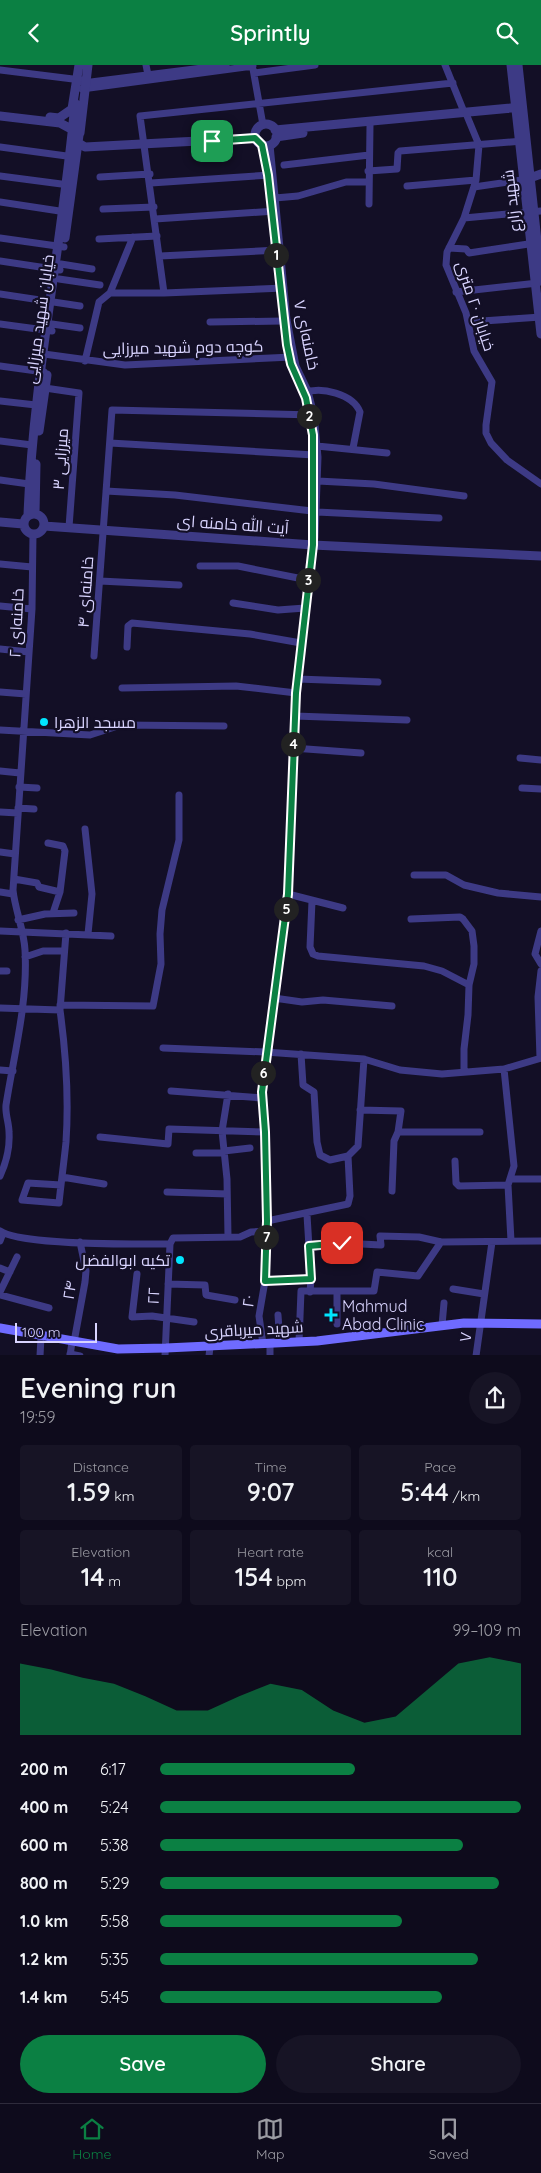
<!DOCTYPE html>
<meta charset="utf-8">
<style>
:root{--surface:#0e0b1c;--page:#171425;--text:#f1f3f6;--muted:#9b9ba3;--line:#2e2b3b;--accent:#0b8043}
body{margin:0;font-family:Quicksand,Cairo,sans-serif;background:var(--page);color:var(--text);height:100vh;display:flex;flex-direction:column;font-size:19px;white-space:nowrap}
*{box-sizing:border-box;margin:0}
p{font-size:16px;color:var(--muted)}
.icon{flex:none;width:28px;height:28px;fill:none;stroke:currentColor;stroke-width:2;stroke-linecap:round;stroke-linejoin:round}
.map{position:relative;height:1290px;overflow:hidden}
.details{display:flex;flex-direction:column;background:var(--surface);flex:1}
.details>*{flex:none}
.scale{position:absolute;left:15px;bottom:12px;width:82px;box-sizing:border-box;padding-left:5px;border:2px solid #d9d4ff;border-top:0;font-size:14px;line-height:18px;white-space:nowrap;color:#d9d4ff;-webkit-text-stroke:4px #130f26;paint-order:stroke}
.pin{position:absolute;display:grid;place-items:center;width:42px;height:42px;color:#fff;margin:-21px;border-radius:10px;box-shadow:0 2px 8px #0006}
.km{position:absolute;width:25px;height:25px;margin:-12px;border-radius:50%;background:#222;color:#fff;font-size:14px;line-height:25px;text-align:center}
.round{display:grid;place-items:center;flex:none;width:52px;height:52px;border-radius:26px;background:var(--page)}
.summary{display:flex;align-items:center;justify-content:space-between;height:85px;padding:0 20px}
h1{font-size:28px;font-weight:600;line-height:38px}
.figures{display:grid;grid-template-columns:repeat(3,1fr);gap:8px;height:85px;padding:5px 20px}
.figures div{display:grid;align-content:center;border-radius:5px;background:var(--page);text-align:center}
.figures b{font-size:25px;font-weight:600}
.figures small{font-size:14px;font-weight:400}
.figures p{font-size:14px}
.chart{height:140px;padding:10px 20px}
.chart p{display:flex;justify-content:space-between}
.chart svg{width:100%;height:90px;margin-top:5px;fill:var(--accent);opacity:.7}
.primary-button{display:flex;gap:10px;margin-top:auto;padding:10px 20px}
.primary-button a{flex:1;height:58px;border-radius:30px;background:var(--accent);color:#fff;font-size:20px;font-weight:600;line-height:58px;text-align:center}
.primary-button a+a{background:var(--page);color:var(--text)}
ul{padding:0 20px;list-style:none;font-size:16px}
li{display:grid;grid-template-columns:80px 60px 1fr;align-items:center;height:38px}
li i{height:12px;border-radius:6px;background:var(--accent)}
header{display:flex;justify-content:space-between;align-items:center;height:65px;padding:0 20px;background:var(--accent);color:#fff;font-size:22px;font-weight:600}
.menu{display:flex;justify-content:space-around;align-items:center;height:70px;border-top:1px solid var(--line);background:var(--surface);font-size:14px;color:var(--muted)}
.menu a{display:grid;justify-items:center;gap:2px}
.menu .active{color:var(--accent)}
.map>svg:first-child{display:block}
.lines{fill:none;stroke-linecap:round;stroke-linejoin:round}
.minor{stroke:#3d3a85;stroke-width:7}
.tertiary{stroke:#3d3a85;stroke-width:9}
.secondary{stroke:#6f6bff;stroke-width:9}
.route-casing{stroke:#fff;stroke-width:10}
.route{stroke:#0b8043;stroke-width:6}
.poi-dot{fill:#00e5ff;stroke:#130f26;stroke-width:2}
.labels{text-anchor:middle;stroke-width:4.5;stroke-linejoin:round;paint-order:stroke}
.street-label{font-size:16px;fill:#d9d4ff;stroke:#130f26}
.poi-label{font-size:16px;fill:#d9d4ff;stroke:#130f26;text-anchor:start}
</style>
<header><svg class="icon" aria-label="back" viewBox="0 0 24 24"><path d="M15 5l-7 7 7 7"/></svg>Sprintly<svg class="icon" aria-label="search" viewBox="0 0 24 24"><circle cx="10" cy="10" r="6"/><path d="M15 15l6 6"/></svg></header>
<div class="map">
<svg width="541" height="1291" viewBox="0 0 541 1291">
<rect width="100%" height="100%" fill="#130f26"/>
<g class="lines">
<!-- minor -->
<path class="minor" d="M146,0L148,10
M445,0L464,47
M253,4L263,60
M0,5L81,15
M254,8L315,0
M83,18L226,0
M82,24L253,1
M467,51L479,80L476,115L464,153L447,187L446,200L466,248L474,286L492,317L486,360V368L491,378L507,395L541,419
M262,80L268,110L277,199
M0,82L74,92
M284,100L369,90
M368,106L397,104L398,88L400,86L523,76
M0,111L69,120
M100,112L150,109
M151,118L270,110
M407,121L476,115
M474,122L528,114
M275,133L298,131L346,117H369
M0,137L66,147
M369,139L370,60
M103,144L154,142
M464,153L541,146
M155,154L275,146
M0,173L64,182
M99,174L157,171
M449,183L466,184L469,188L535,178
M160,191L279,185
M0,196L60,205
M61,199L92,204
M59,214L100,220
M284,223L164,228L140,51L453,18
M456,227L538,218
M110,228H164
M0,229L80,241
M210,257L283,256
M468,257L541,252
M0,259L52,266
M52,259L80,263
M285,267L291,299L304,330
M44,289L125,300L292,292
M85,296L99,237L110,228L133,172
M0,301L44,307
M45,323L79,328L69,462
M304,328C321,321 353,329 360,347L353,383
M0,336L36,340
M0,376L32,380
M110,378L314,390
M317,381L387,388
M0,415L29,419
M318,416L374,419L464,431
M106,426L175,430L312,446
M317,447L439,453
M312,459L313,422
M0,499L32,502
M200,501H238L308,515
M100,516L179,520
M233,538L278,545L305,543
M0,541L32,544
M127,582L128,561L132,558L250,569L301,578
M0,584L29,587
M94,591L112,345L314,350
M298,614L378,617
M122,623L236,621L296,628
M0,627L26,629
M295,651L407,655
M0,665L90,670L121,660L224,661
M293,683L361,688
M520,693L541,695
M0,706L20,708
M19,722L37,723
M522,723L541,724
M18,743L34,744
M0,747L18,748
M85,764L92,829L88,869
M48,778L63,781L65,786L60,827L53,848
M0,787L15,789
M414,810H446L464,820L498,828L541,832
M14,814L37,818L39,822L60,827
M0,827L13,829
M288,829L343,843
M312,836L310,882L313,889L318,891L424,901L442,906L469,920
M411,854L460,852L463,854L472,866L474,881V899L469,920L468,950L464,984V1007
M18,855L45,849L74,848
M0,866L111,871
M541,866L535,889L541,899
M25,892L43,886H64
M0,906H7
M274,933L302,937L323,935L392,941
M60,940L153,941L161,899L160,869L162,845L179,775V730
M0,943L60,945L66,868
M60,945C66,989 69,1033 66,1077C64,1097 61,1118 59,1138L22,1135L28,1118L61,1120
M163,983L265,987L364,994L400,1005L442,1009L504,1004L541,993
M301,989L303,1020L314,1027L317,1077L320,1090L330,1095L348,1091
M540,993L538,932L541,906
M504,1004L514,1101L508,1120L511,1176
M0,1005L13,1006
M171,1026L262,1033
M360,1045L401,1046L398,1067L394,1076L392,1126
M398,1067H480
M100,1072L168,1079L169,1064L265,1067
M224,1086L250,1083
M196,1088H224
M455,1096L456,1118L459,1121L508,1120
M0,1111C6,1098 10,1082 9,1067C9,1058 5,1049 6,1040C14,989 28,938 25,885C24,865 15,845 13,825L32,544L33,469
M62,1112L104,1119
M512,1114H541
M167,1127L227,1129
M307,1150L311,1214
M267,1156L348,1139L350,1131L348,1091L358,1081L364,994
M0,1166C22,1181 138,1179 170,1179
M228,1172L227,1114L222,1066L228,1029
M0,1176L3,1168
M309,1181L342,1178L381,1180L380,1171L419,1172L441,1177L541,1176
M0,1203L10,1207
M137,1209L132,1252L152,1251L194,1257
M265,1216L311,1214L310,1227
M168,1219L205,1220L206,1230L235,1235
M453,1224L484,1229
M337,1226V1259
M0,1227L17,1192
M0,1230L49,1243
M278,1250L280,1278
M442,1260L444,1238
M74,1277L85,1217L86,1206L80,1177
M299,1277L301,1226H374L377,1207L418,1211L441,1177
M263,1279L259,1251L265,1216L267,1156L265,1067L262,1027L288,829L296,628L315,472L318,392L314,350L308,326L296,301L287,255L270,80
M270,1279V1291
M70,1289L80,1291
M40,1291L41,1272
M70,1291L72,1277
M165,1291L170,1179L173,1173L240,1172L251,1167L267,1166
M209,1291L210,1282
M476,1291L492,1177"/>
<!-- tertiary -->
<path class="tertiary" d="M511,0L541,269
M518,0L541,213
M0,51L60,58L73,65L77,77L85,82L255,73
M50,52L59,53L72,44L79,0
M255 70a11 11 0 1 1 22 0a11 11 0 1 1-22 0Z
M275,65L522,42
M80,68L88,0
M276,72L303,68
M530,113L541,109
M65,173L80,63
M39,366L47,310
M24 459a10 10 0 1 1 20 0a10 10 0 1 1-20 0Z
M35,449L36,399
M28,450C33,312 63,176 75,38
M0,457L23,459
M44,461L313,480L541,491"/>
<!-- secondary -->
<path class="secondary" d="M0,1263L118,1284L166,1283L317,1276L464,1258L541,1259"/>
</g>
<g class="lines">
<!-- route casing -->
<g class="route-casing">
<path id="route" d="M212,76L255,73L262,80L268,110L287,280L291,299L306,333L313,370V480L296,628L288,829L262,1027L265,1067L267,1156L265,1216L311,1214L309,1181L342,1178"/>
</g>
<!-- route -->
<use href="#route" class="route"/>
</g>
<!-- markers -->
<g class="poi-dot">
<circle cx="44" cy="657" r="5"/>
<circle cx="180" cy="1195" r="5"/>
<path d="M328.5 1242.5h5v5h5v5h-5v5h-5v-5h-5v-5h5z"/>
</g>
<g class="labels">
<!-- street labels -->
<g class="street-label">
<text transform="translate(511 136) rotate(-97)" y="6">شهید زارع</text>
<text transform="translate(476 241) rotate(72)" y="6">خیابان ۲۰ متری</text>
<text transform="translate(39 254) rotate(-82)" y="6">خیابان شهید میرزایی</text>
<text transform="translate(307 270) rotate(78)" y="6">خامنه‌ای ۷</text>
<text transform="translate(183 282) rotate(-1)" y="6">کوچه دوم شهید میرزایی</text>
<text transform="translate(60 394) rotate(-86)" y="6">میرزایی ۳</text>
<text transform="translate(233 459) rotate(4)" y="6">آیت الله خامنه ای</text>
<text transform="translate(85 527) rotate(-86)" y="6">خامنه‌ای ۴</text>
<text transform="translate(16 558) rotate(-87)" y="6">خامنه‌ای ۲</text>
<text transform="translate(69 1225) rotate(-81)" y="6">۲۴</text>
<text transform="translate(153 1231) rotate(-87)" y="6">۲۲</text>
<text transform="translate(248 1236) rotate(-82)" y="6">۲۰</text>
<text transform="translate(254 1264) rotate(-3)" y="6">شهید میرباقری</text>
<text transform="translate(465 1272) rotate(-82)" y="6">۷</text>
</g>
<!-- poi labels -->
<g class="poi-label">
<text x="54" y="663">مسجد الزهرا</text>
<text x="170" y="1201" text-anchor="end">تکیه ابوالفضل</text>
<text x="342" y="1247">Mahmud<tspan x="342" dy="18">Abad Clinic</tspan></text>
</g>
</g>
</svg>
<div class="scale">100 m</div>
<div class="pin" style="left:212px;top:76px;background:#1e9e55"><svg class="icon" aria-label="arrive" viewBox="0 0 24 24"><path d="M6 21V4h12l-3 4 3 4H6"/></svg></div>
<div class="pin" style="left:342px;top:1178px;background:#d93025"><svg class="icon" aria-label="check" viewBox="0 0 24 24"><path d="M5 12l5 5 9-10"/></svg></div>
<b class="km" style="left:276px;top:190px">1</b>
<b class="km" style="left:309px;top:351px">2</b>
<b class="km" style="left:308px;top:515px">3</b>
<b class="km" style="left:293px;top:679px">4</b>
<b class="km" style="left:286px;top:844px">5</b>
<b class="km" style="left:263px;top:1008px">6</b>
<b class="km" style="left:266px;top:1172px">7</b>
</div>
<section class="details">
<div class="summary"><div><h1>Evening run</h1><p>19:59</p></div><a class="round"><svg class="icon" aria-label="share" viewBox="0 0 24 24"><path d="M12 15V3M7 8l5-5 5 5M5 13v7h14v-7"/></svg></a></div>
<div class="figures">
<div><p>Distance</p><b>1.59<small> km</small></b></div>
<div><p>Time</p><b>9:07</b></div>
<div><p>Pace</p><b>5:44<small> /km</small></b></div>
</div>
<div class="figures">
<div><p>Elevation</p><b>14<small> m</small></b></div>
<div><p>Heart rate</p><b>154<small> bpm</small></b></div>
<div><p>kcal</p><b>110</b></div>
</div>
<div class="chart"><p><span>Elevation</span>99–109 m</p>
<svg viewBox="0 0 160 44" preserveAspectRatio="none"><path d="M0 44V9L10 12L20 16L30 19L40 25L50 32L60 32L70 25L80 19L90 22L100 32L110 38L120 35L130 22L140 9L150 6L160 9V44z"/></svg>
</div>
<ul>
<li><b>200 m</b>6:17<i style="width:54%"></i></li>
<li><b>400 m</b>5:24<i style="width:100%"></i></li>
<li><b>600 m</b>5:38<i style="width:84%"></i></li>
<li><b>800 m</b>5:29<i style="width:94%"></i></li>
<li><b>1.0 km</b>5:58<i style="width:67%"></i></li>
<li><b>1.2 km</b>5:35<i style="width:88%"></i></li>
<li><b>1.4 km</b>5:45<i style="width:78%"></i></li>
</ul>
<div class="primary-button"><a>Save</a><a>Share</a></div>
</section>
<nav class="menu">
<a class="active"><svg class="icon" aria-label="home" viewBox="0 0 24 24"><path d="M3 11l9-7 9 7M6 9v11h12V9"/></svg>Home</a>
<a><svg class="icon" aria-label="map" viewBox="0 0 24 24"><path d="M3 6l6-2 6 2 6-2v14l-6 2-6-2-6 2zM9 4v14M15 6v14"/></svg>Map</a>
<a><svg class="icon" aria-label="saved" viewBox="0 0 24 24"><path d="M7 4h10v16l-5-4-5 4z"/></svg>Saved</a>
</nav>
